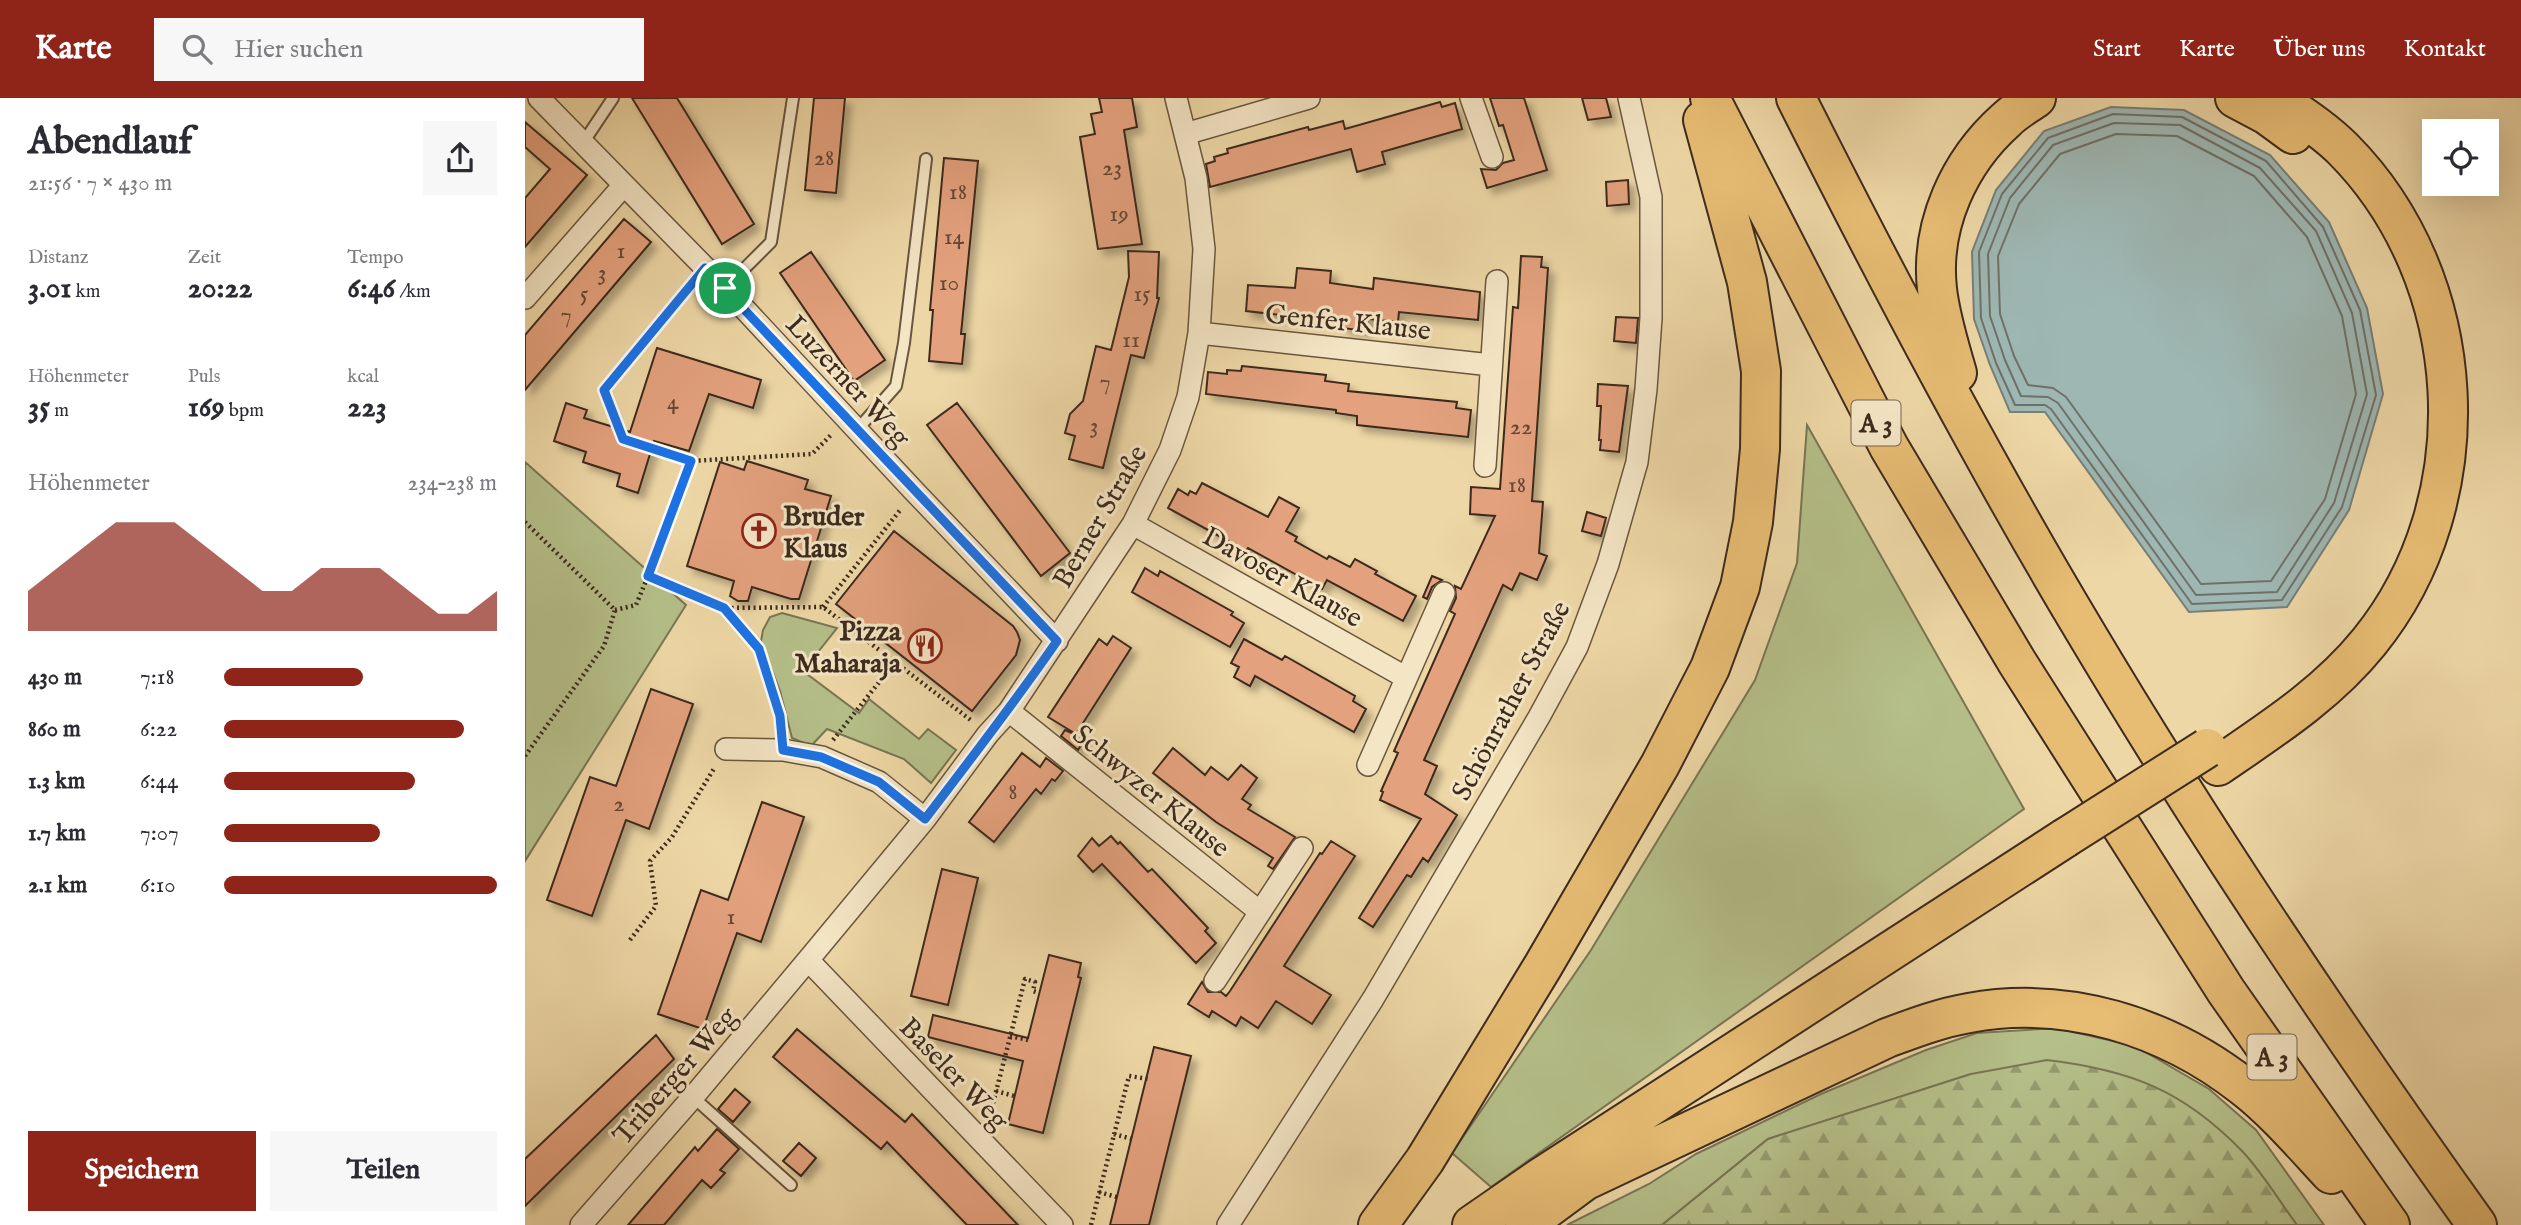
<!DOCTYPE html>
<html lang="de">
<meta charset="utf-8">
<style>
:root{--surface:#fff;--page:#f7f7f7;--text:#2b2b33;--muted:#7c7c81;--accent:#8f2418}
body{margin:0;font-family:"IM FELL English",serif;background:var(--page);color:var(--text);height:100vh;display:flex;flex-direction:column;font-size:26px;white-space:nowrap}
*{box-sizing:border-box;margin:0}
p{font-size:23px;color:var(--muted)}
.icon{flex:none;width:38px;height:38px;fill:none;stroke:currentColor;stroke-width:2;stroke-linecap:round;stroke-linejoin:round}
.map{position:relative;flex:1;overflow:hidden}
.drawer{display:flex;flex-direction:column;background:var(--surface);width:525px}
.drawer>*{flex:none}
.controls{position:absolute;left:1897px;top:21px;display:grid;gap:14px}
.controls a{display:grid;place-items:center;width:77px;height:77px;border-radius:0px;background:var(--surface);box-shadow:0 7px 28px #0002;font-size:35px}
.pin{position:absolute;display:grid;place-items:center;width:60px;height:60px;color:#fff;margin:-30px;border:4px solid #fff;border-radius:50%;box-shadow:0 2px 7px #0007}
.round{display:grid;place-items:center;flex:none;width:74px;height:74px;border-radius:0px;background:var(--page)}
.head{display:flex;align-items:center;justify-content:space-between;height:119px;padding:0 28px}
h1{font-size:38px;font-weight:700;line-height:52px}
.stats{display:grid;grid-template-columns:repeat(3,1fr);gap:10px;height:119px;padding:7px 28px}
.stats div{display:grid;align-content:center}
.stats b{font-size:30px;font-weight:700}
.stats small{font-size:19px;font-weight:400}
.stats p{font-size:19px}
.chart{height:196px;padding:14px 28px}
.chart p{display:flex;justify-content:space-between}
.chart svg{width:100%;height:126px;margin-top:7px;fill:var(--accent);opacity:.7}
.action{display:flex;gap:14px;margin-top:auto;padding:14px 28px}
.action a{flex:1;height:80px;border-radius:0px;background:var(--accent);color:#fff;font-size:28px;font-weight:700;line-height:80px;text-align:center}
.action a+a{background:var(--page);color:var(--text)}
ul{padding:0 28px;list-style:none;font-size:23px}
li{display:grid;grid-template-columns:112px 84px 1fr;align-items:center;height:52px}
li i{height:18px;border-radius:9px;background:var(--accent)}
header{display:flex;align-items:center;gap:42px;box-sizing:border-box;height:98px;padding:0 35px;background:var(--accent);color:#fff}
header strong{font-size:33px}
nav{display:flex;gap:38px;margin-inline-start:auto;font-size:24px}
.search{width:490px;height:63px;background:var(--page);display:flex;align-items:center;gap:18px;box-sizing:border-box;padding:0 24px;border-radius:0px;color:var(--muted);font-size:26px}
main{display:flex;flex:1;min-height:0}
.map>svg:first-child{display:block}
.green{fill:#b5bf89;stroke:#797553;stroke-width:2}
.forest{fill:url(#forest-firs);stroke:#797553;stroke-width:2}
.water{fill:#9eb7b3;stroke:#777f77;stroke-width:2}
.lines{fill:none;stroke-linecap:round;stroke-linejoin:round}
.shore{stroke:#6e7168;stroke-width:2}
.building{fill:#e3a17d;stroke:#3d2b1d;stroke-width:2;filter:url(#shadow)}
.lane-casing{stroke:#69563f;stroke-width:14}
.street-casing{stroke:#69563f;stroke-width:24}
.highway-casing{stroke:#3d2b1d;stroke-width:42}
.path{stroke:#3d2b1d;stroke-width:4.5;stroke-dasharray:2 3.5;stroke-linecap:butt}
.lane{stroke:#f4e5c5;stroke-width:10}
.street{stroke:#f4e5c5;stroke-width:21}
.highway{stroke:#e7bc73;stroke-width:38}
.highway-bridge-casing{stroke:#3d2b1d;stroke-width:42;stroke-linecap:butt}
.highway-bridge{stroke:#e7bc73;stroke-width:38}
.route-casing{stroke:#fff;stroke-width:14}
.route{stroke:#1a73e8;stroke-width:9}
.labels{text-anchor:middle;stroke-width:6;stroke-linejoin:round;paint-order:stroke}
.number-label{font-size:24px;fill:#664835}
.shield{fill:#f4e5c5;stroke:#74634f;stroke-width:2}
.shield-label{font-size:26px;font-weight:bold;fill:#3d2b1d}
.street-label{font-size:28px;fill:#3d2b1d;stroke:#f4e5c5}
.poi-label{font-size:28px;font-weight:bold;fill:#3d2b1d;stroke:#f4e5c5;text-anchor:start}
</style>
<header>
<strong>Karte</strong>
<div class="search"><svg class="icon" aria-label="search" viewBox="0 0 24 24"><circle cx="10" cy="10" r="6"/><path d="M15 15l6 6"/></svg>Hier suchen</div>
<nav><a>Start</a><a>Karte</a><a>Über uns</a><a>Kontakt</a></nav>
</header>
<main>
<section class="drawer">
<div class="head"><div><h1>Abendlauf</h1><p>21:56 · 7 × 430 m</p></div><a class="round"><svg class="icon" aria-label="share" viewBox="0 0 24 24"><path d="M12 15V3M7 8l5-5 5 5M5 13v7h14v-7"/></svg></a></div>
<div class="stats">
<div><p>Distanz</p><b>3.01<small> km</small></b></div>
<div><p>Zeit</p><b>20:22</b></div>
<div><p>Tempo</p><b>6:46<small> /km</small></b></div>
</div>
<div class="stats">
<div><p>Höhenmeter</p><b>35<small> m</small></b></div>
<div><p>Puls</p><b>169<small> bpm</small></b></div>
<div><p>kcal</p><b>223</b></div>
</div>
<div class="chart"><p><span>Höhenmeter</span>234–238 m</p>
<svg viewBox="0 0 160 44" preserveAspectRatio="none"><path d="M0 44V30L10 22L20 14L30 6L40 6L50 6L60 14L70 22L80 30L90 30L100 22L110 22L120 22L130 30L140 38L150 38L160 30V44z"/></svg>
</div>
<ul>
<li><b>430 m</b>7:18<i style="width:51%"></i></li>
<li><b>860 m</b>6:22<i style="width:88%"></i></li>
<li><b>1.3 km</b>6:44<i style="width:70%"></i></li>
<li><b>1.7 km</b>7:07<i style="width:57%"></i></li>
<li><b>2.1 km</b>6:10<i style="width:100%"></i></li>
</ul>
<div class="action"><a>Speichern</a><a>Teilen</a></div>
</section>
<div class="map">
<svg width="1996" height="1127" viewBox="0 0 1996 1127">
<defs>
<pattern id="forest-firs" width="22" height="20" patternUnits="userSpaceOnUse" patternTransform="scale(1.75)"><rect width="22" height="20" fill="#b5bf89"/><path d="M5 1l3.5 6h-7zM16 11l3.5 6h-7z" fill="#949b6f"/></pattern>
<filter id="shadow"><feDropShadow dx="6" dy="6" stdDeviation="3.5" flood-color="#0004"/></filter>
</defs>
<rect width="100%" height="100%" fill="#eed7a6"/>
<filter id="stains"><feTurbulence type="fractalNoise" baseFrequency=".00286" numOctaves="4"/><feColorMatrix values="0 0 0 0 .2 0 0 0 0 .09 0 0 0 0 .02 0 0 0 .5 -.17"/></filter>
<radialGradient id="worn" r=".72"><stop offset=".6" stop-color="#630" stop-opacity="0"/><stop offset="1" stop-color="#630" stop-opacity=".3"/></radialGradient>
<!-- green -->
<path class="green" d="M1282,327L1499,711L966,1089L927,1055L1066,852L1230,582L1272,465Z
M0,364L161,507L0,763Z
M257,515L312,530L278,573L334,615L344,601L394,641L403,631L431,652L406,685L379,661L302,631L286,648L267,640L255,593L236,543L238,532L245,519Z
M1531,930L1610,948L1684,991L1731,1032L1799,1127H1772L1718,1055L1446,976L1243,1041L1137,1127H1042L1124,1086L1171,1056L1296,996L1401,952L1452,935Z"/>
<!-- forest -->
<path class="forest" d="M1522,962C1605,972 1658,992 1717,1053C1738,1075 1754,1103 1772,1127H1137L1243,1041L1446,976Z"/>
<!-- water -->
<path class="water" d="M1586,9L1659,12L1745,57L1804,124L1842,210L1858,296L1824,412L1762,509L1664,514L1520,314H1485L1465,267L1449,221L1447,154L1471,92L1519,33Z"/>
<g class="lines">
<!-- shore -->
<path class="shore" d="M1588,16L1657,19L1741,63L1798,129L1835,212L1851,297L1817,409L1757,502L1667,506L1526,311L1520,307H1490L1471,265L1456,220L1454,154L1477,96L1523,40Z
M1589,25L1655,27L1735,70L1791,133L1827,215L1842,296L1809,405L1752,494L1671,497L1533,305L1523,299L1496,298L1480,262L1465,218L1463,156L1485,100L1528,47Z
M1591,36L1652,38L1729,78L1782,139L1817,218L1831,296L1800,401L1746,483L1676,486L1541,299L1528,290L1503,287L1489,258L1475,216L1473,158L1494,106L1535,56Z"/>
</g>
<!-- building -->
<path class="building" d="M107,0H152L229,126L197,146Z
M289,0H320L311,95L280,92Z
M574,0H607L612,29L599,32L617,146L573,151L555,39L570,36L566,16L577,14Z
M965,0H999L1022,72L962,90L956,71L971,72L978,65L989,62L978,27L974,28Z
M1057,0H1081L1086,19L1063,22Z
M915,4L917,9L930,5L937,31L857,54L860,66L832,74L826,51L685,89L681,66L690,63L689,59L703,55L702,51L783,29L784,32L818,23L820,31Z
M0,24L62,77L0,149V100L25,71L0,49Z
M419,60L453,63L436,236H440L437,266L404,263L408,212H405Z
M1103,82L1104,106L1082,108L1081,84Z
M99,121L126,144L0,292V237Z
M603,153L634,154L632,200H634L619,260L606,257L578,370L544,361L550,338L540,335L545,316L558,303L571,248L586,252L604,179Z
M286,154L360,262L329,283L255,175Z
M996,158L1017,159L1016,169L1023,170L1007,403L1018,404L1014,455L1022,458L1012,482L995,475L987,492L978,487L899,662L912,668L900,696L932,717L903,764L898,760L886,779L882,777L848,829L834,820L896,721L855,702L858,694L856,693L873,655L869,653L930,516L925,513L931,500L930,488L936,491L970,418L945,416L946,389L975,391L988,209L993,210Z
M772,170L806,173L805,185L848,191L849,180L955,194L953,222L874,214L873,224L843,221L841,233L817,230L818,224L721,213L723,187L770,190Z
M1091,219L1113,220L1111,245L1089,243Z
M132,250L236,282L228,310L184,296L164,353L129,343L113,395L92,388L95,376L58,364L61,354L29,343L41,305L62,312L59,320L105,334Z
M717,268L801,277L800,283L824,286L823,293L932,304L931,310L946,312L943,339L832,327V318L811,315V312L681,296L683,274L702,276V272L716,273Z
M1073,286L1103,288L1094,354L1075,352L1076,342H1074L1076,308H1072Z
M432,305L545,455L516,478L402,327Z
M222,363L283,382L280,391L306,398L274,501H266L227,489L223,503H213L205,498L209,483L162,468L195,364L219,372Z
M677,385L743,419L754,399L774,410L761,433L772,439L770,443L802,461L804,458L825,469L830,461L852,473L850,476L891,498L878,523L802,482L797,491L723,450L721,453L643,410L653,391L663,397L665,393L671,396Z
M1062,414L1081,420L1076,438L1057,433Z
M369,433L488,528L492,534L495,542L491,557L447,613L311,506Z
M620,470L633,478L635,473L708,514L706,517L719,525L705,549L607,494Z
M907,478L917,482L907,489L902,501L898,499Z
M588,538L606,550L551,636L523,619L574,541L582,547Z
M719,541L757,562L760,558L830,598L828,603L841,611L829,634L730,578L725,588L709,579L714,569L706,565Z
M126,591L168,606L124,731L101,722L67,818L22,802L65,679L91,688Z
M540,632L560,641L553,652L536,638Z
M648,650L680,677L686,669L703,682L716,667L732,680L717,701L726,707L723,711L770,739L748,771L743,768L748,760L691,724L628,675Z
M497,655L515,669L521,660L538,673L530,683L527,681L516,696L511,691L469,744L444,724Z
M237,704L279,719L236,844L212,835L178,931L133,916L176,792L203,802Z
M586,738L593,746L595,744L623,774L627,771L683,830L680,833L691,845L671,865L577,766L568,774L553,758L567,740L574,748Z
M806,743L830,758L759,868L806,897L787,926L751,903L733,930L716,919L711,928L687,913L684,919L663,906L677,884L683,894H696L701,898L705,893L795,755L797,756Z
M417,771L453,780L423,907L386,898Z
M524,857L556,865L553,879L556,880L518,1035L483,1026L498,963L403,939L408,917L503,940Z
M272,931L380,1024L387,1016L493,1127H442L362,1044L356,1051L248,959Z
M131,937L149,961L0,1108V1061Z
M629,949L666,958L624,1127H585Z
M210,991L225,1004L208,1024L193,1011Z
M192,1031L214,1051L195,1072L200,1075L186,1090L177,1082L139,1127H103L170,1049L173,1053Z
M274,1045L291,1060L276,1078L258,1063Z"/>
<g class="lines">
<!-- lane casing -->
<g class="lane-casing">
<path id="lane" d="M58,45L88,0
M200,190L246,144L268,0
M332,332L371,288L379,245L401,61
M168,999L266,1087"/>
</g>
<!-- street casing -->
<g class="street-casing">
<path id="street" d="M14,0L200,190L389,393L532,543
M946,0L967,59
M660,36L784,0
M0,200L99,87
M674,235L966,267
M960,368L972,183
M608,426L880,579
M484,613L735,814
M201,651L258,652L297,659L354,684L400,721
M843,667L919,495
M283,862L537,1127
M690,883L777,750
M56,1127L168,999L283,862L400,721L463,636L484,613L608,426L645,352L663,299L674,235L679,151L671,80L651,0
M703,1127L848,901L1014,619L1052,549L1083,466L1112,364L1121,291L1126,220V99L1104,0"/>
</g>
<!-- highway casing -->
<g class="highway-casing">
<path id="highway" d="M1185,0L1364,349L1492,564L1701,893L1865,1127
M1271,0C1361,179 1455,358 1558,530C1680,735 1813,933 1952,1127
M1710,0L1742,17L1768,36
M1432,275C1424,247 1415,219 1412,191C1405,127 1434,64 1481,22C1490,13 1501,7 1511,0
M1693,668C1747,631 1802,596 1844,544C1959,402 1947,181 1818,51C1798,31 1774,16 1751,0
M1055,1085L1362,940C1389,930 1415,920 1444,915C1542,897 1641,928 1719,989C1750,1013 1779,1047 1806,1076
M853,1127L900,1062L1018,868L1135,667L1185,570L1215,489L1228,424L1235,351L1236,273L1222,184L1178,22
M947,1127L1015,1080L1540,740
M1000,1127L1077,1070"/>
</g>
<!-- path -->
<path class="path" d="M167,186L79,292L98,341L166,363L287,356L307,336
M0,424L90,512L79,548L0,658
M123,478L166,363
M298,509L376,411
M199,511L234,551L250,597L256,633
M90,512L111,507L123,478L199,510L298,509L447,623
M308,642L371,563
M105,842L131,808L125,763L147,739L190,669
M485,938L503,942
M471,993L489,998
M464,1021L500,881L510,884L508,893L514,895
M589,1036L607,1041
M574,1094L595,1100
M566,1127L604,978L624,981"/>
<!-- lane -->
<use href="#lane" class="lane"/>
<!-- street -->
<use href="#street" class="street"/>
<!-- highway -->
<use href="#highway" class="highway"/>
<!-- highway-bridge casing -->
<g class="highway-bridge-casing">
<path id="highway-bridge" d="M1540,740L1682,650"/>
</g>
<!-- highway-bridge -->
<use href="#highway-bridge" class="highway-bridge"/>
</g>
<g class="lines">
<!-- route casing -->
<g class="route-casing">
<path id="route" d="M180,170L532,543C490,604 445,662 400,721L354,684L296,659L258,652L255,618L234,551L199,510L123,478L166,363L98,341L79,292Z"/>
</g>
<!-- route -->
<use href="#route" class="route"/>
</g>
<!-- icons -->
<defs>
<g id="church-ring" transform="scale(1.75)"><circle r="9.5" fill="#f4e5c5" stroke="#8f2418" stroke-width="1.5"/><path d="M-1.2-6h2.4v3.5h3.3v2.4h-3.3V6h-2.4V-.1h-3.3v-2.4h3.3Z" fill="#8f2418"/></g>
<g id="restaurant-ring" transform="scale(1.75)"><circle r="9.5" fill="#f4e5c5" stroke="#8f2418" stroke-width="1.5"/><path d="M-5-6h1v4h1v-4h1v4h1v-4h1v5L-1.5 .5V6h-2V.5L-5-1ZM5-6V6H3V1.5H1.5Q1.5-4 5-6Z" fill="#8f2418"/></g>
</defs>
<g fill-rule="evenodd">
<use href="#church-ring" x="234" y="433"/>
<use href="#restaurant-ring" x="400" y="548"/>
</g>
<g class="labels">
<!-- number labels -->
<g class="number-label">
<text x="299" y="67">28</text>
<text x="587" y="77">23</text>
<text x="433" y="101">18</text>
<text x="594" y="123">19</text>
<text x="429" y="146">14</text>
<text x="96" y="160">1</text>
<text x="77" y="182">3</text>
<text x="424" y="192">10</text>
<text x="59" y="203">5</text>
<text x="617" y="203">15</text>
<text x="41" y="224">7</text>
<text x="606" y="249">11</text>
<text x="580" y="291">7</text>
<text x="148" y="311">4</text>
<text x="569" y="335">3</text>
<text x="996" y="336">22</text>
<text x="992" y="394">18</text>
<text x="488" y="701">8</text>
<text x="94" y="713">2</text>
<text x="206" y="826">1</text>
</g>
<!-- shield labels -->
<g class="shield">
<rect x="1326.5" y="302.5" width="49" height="45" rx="5"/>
<rect x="1722.5" y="936.5" width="49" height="45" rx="5"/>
</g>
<g class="shield-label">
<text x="1351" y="334">A 3</text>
<text x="1747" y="968">A 3</text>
</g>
<!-- street labels -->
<g class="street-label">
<text transform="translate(823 223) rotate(6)" y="10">Genfer Klause</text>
<text transform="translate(324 282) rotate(47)" y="10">Luzerner Weg</text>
<text transform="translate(574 418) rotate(-60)" y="10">Berner Straße</text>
<text transform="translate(758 478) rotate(29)" y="10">Davoser Klause</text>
<text transform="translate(985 602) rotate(-62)" y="10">Schönrather Straße</text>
<text transform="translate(627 692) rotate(39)" y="10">Schwyzer Klause</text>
<text transform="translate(430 975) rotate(46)" y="10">Baseler Weg</text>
<text transform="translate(149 977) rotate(-49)" y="10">Triberger Weg</text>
</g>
<!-- poi labels -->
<g class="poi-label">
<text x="258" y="427">Bruder<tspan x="258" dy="32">Klaus</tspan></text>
<text x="376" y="542" text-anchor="end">Pizza<tspan x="376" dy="32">Maharaja</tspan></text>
</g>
</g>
<rect width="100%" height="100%" filter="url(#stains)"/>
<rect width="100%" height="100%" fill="url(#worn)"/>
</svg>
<div class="controls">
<a><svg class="icon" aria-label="locate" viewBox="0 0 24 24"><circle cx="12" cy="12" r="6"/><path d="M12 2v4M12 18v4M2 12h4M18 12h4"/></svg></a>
</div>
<div class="pin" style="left:200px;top:190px;background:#1e9e55"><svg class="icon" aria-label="arrive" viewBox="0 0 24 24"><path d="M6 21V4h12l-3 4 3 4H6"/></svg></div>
</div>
</main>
